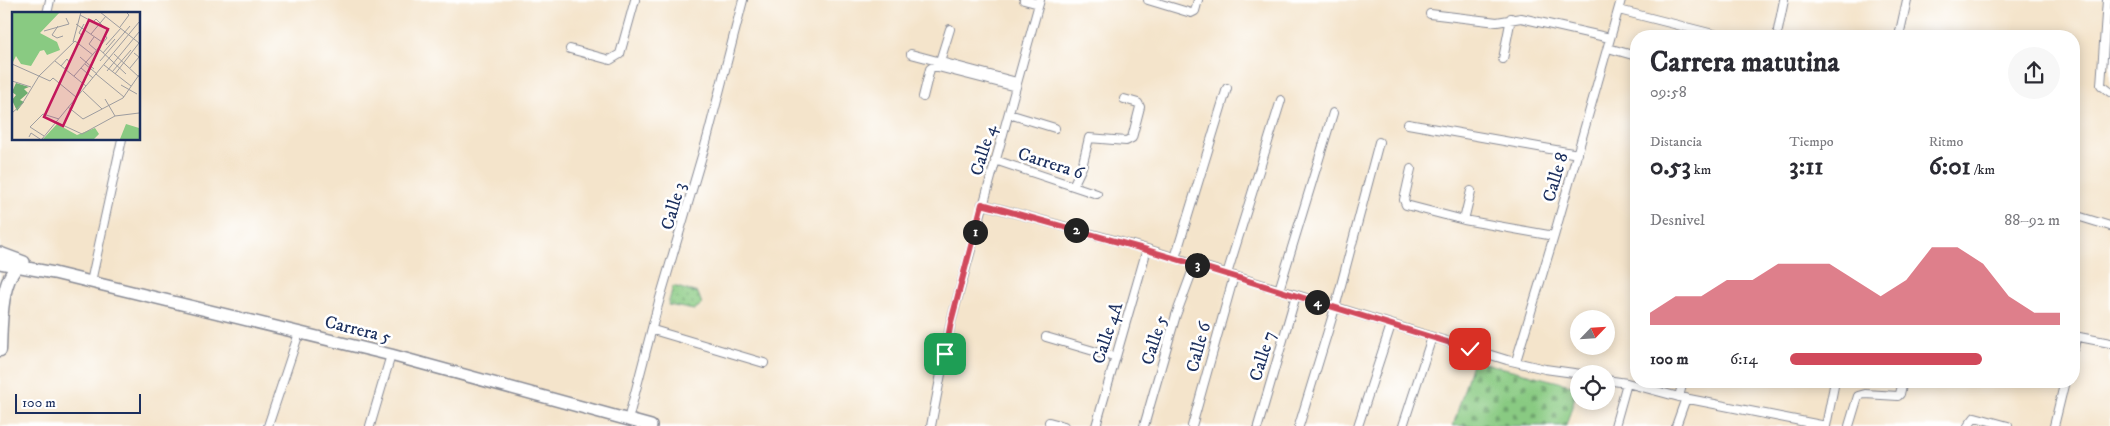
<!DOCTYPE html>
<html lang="es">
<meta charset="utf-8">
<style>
:root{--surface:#fff;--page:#f7f7f7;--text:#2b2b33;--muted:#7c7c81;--accent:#d1495b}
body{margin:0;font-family:"IM FELL DW Pica",serif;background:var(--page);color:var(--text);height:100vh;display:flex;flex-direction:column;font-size:19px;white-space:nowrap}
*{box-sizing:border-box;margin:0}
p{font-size:16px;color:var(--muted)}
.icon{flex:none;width:28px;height:28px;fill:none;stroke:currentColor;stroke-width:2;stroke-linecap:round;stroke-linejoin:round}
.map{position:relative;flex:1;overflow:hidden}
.details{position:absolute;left:1630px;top:30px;width:450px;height:358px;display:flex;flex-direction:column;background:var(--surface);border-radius:20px;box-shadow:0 2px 12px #0003}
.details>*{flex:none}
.needle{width:32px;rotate:65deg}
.buttons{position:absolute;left:1570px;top:310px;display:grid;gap:10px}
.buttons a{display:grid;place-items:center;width:45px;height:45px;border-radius:50%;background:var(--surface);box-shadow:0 2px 12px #0003;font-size:25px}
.scale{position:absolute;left:15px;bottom:12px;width:126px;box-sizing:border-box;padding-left:5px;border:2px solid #1b2f5e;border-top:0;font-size:14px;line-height:18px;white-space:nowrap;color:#1b2f5e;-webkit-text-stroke:4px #fff;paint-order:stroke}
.pin{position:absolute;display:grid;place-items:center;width:42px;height:42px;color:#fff;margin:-21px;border-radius:10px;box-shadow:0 2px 8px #0006}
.km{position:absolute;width:25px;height:25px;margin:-12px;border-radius:50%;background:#222;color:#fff;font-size:14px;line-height:25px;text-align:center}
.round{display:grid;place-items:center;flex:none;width:52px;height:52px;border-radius:26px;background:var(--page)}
.summary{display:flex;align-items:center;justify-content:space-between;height:85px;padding:0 20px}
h1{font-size:28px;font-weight:800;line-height:38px}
.figures{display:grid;grid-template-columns:repeat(3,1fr);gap:8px;height:85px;padding:5px 20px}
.figures div{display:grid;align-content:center}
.figures b{font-size:25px;font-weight:800}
.figures small{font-size:14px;font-weight:400}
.figures p{font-size:14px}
.chart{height:140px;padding:10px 20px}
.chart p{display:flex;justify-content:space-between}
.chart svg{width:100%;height:90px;margin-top:5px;fill:var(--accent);opacity:.7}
ul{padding:0 20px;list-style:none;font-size:16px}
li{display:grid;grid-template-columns:80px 60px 1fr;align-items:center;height:38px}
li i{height:12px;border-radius:6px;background:var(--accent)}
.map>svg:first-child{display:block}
.grass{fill:url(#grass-dots);stroke:#527c70}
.cemetery{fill:url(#cemetery-stones);stroke:#527c70}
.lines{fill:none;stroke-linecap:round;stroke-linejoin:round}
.minor-casing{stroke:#888a94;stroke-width:10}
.secondary-casing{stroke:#888a94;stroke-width:14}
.primary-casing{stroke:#888a94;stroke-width:15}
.minor{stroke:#fff;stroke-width:8}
.secondary{stroke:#fff;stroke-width:11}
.primary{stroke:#fff;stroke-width:12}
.route-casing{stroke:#fff;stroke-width:10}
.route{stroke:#d1495b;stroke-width:6}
.labels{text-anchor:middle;stroke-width:5;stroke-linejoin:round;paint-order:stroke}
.street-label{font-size:18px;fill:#1b2f5e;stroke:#fff}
.inset-road{fill:none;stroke:#9d9c9f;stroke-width:1}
.view{fill:#c2185b;fill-opacity:0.15;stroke:#c2185b;stroke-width:2.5}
.inset-edge{fill:none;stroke:#1b2f5e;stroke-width:2.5}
</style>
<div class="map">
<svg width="2110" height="426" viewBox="0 0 2110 426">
<defs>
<pattern id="grass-dots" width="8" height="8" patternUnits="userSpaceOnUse" patternTransform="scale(1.25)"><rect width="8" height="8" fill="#89ca82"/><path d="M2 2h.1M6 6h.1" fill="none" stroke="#6fa46e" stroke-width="1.8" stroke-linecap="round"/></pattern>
<pattern id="cemetery-stones" width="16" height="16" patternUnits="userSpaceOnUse" patternTransform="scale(1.25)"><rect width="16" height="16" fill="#89ca82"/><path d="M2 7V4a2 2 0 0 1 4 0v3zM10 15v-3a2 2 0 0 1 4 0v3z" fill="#6fa46e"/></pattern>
</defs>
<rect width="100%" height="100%" fill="#fff"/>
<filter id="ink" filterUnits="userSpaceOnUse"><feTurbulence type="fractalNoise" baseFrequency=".02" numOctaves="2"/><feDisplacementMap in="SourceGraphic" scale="10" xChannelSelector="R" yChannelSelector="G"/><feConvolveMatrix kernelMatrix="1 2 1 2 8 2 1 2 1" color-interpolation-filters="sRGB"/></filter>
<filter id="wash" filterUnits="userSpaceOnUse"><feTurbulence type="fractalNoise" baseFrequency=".0096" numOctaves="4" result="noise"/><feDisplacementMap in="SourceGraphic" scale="20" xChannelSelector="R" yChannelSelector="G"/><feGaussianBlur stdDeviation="1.12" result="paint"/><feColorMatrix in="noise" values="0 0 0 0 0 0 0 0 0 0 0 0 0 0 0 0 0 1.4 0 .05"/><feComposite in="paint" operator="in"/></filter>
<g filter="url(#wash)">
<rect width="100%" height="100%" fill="#f4e4cb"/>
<!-- grass -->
<path class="grass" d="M673,286L698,293L702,304L694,310L668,305Z"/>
<!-- cemetery -->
<path class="cemetery" d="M1473,360L1578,387L1566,426H1453Z"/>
</g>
<g filter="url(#ink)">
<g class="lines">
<!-- minor casing -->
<g class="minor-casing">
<path id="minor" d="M1024,0L1039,4
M1148,0L1191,13L1195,11L1198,0
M2107,0L2101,85L2110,92
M1619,10L1721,36
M47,14L50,0
M1430,14L1497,22L1521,18L1610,38
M1778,30L1784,0
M1899,36L1907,0
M1608,48L1636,56
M570,49L610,60L620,54L635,0
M911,54L1013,81
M1503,59L1511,18
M940,61L950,29
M923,97L930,69L934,66L1016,87
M1009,114L1055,128
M1408,124L1578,154
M995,160L1097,194
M1411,169L1404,200L1406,205L1464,220L1554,236
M1073,186L1082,167L1089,138L1126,141L1132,138L1140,107L1138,103L1124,99
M982,204L1147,249L1507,360L1545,369L1581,374
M2074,215L2110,226
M1464,220L1471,191
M1175,258L1227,88
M1227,274L1281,100
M91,282L122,139
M1279,290L1333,113
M653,330L764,363
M2074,336L2110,343
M1046,337L1114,357
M2074,348L2076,337
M1516,361L1554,236L1621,0
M1606,380L1627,383L1679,397L1826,426
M1679,397L1683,381
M628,420L658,305L707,139L743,0
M1049,422L1064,426
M268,426L299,333
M370,426L391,355
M931,426L951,322L1040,0
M1096,426L1147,249
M1144,426L1176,315L1195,264
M1192,426L1234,276
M1258,426L1296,295
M1299,426L1335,308L1379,142
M1358,426L1391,325
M1403,426L1432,337
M1615,426L1627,383
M1676,426L1686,398
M1826,426L1835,381
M1849,426L1858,396L1865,394L1898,396L1900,394L1903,381
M1968,426L1975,417L2008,426
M2054,426L2065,381"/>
</g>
<!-- secondary casing -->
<g class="secondary-casing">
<path id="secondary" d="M0,253L24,262
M0,263L54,273L391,355L651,426"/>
</g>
<!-- primary casing -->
<g class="primary-casing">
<path id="primary" d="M0,350C1,326 0,282 18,266"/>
</g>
<!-- minor -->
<use href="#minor" class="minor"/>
<!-- secondary -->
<use href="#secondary" class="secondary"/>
<!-- primary -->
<use href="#primary" class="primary"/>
</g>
</g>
<g class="lines" filter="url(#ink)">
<!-- route casing -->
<g class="route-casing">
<path id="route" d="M945,354L951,322L982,204L1147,250L1470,349"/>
</g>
<!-- route -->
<use href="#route" class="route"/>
</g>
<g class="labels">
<!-- street labels -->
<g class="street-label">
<text transform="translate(983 150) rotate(-73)" y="6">Calle 4</text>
<text transform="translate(1051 163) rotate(18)" y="6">Carrera 6</text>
<text transform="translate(1555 177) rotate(-74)" y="6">Calle 8</text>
<text transform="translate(673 206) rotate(-74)" y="6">Calle 3</text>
<text transform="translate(358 329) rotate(14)" y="6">Carrera 5</text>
<text transform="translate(1107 333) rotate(-72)" y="6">Calle 4A</text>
<text transform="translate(1154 340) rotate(-73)" y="6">Calle 5</text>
<text transform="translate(1198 347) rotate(-75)" y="6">Calle 6</text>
<text transform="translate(1262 356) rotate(-73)" y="6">Calle 7</text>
</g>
</g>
<!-- overview -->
<g transform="translate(12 12)">
<rect width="128" height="128" fill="#f4e4cb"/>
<path d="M0,0H48L28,21L45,30L48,38L35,43L32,38L28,39L19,54L9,52L4,44L0,52ZM45,112L65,123L83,116L87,122L82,127H31ZM114,112L127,116V127H108Z" fill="#89ca82"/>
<path d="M4,71L17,75L12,77L16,81L8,88L12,90L5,99L0,88L4,83L0,80Z" fill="#6eae70"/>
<path class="inset-road" d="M88,0L127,31M68,3L81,10L84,7L92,15M64,12L90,30M46,14L40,23L45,26L51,24M108,15L117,3L114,0M32,19L57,12L54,6M79,22L94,4M71,24L67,21L72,12M82,25L77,32L84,38M61,30L69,0M94,33L109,16M86,36L114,62M91,41L103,27M102,42L127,65M68,45L82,57M43,49L74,74M88,49L118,14M0,52L38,69L41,66L64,85M73,52L85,62M92,53L119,74M49,54L55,47L58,51L53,56M69,56L81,66M118,56L127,45L122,41M95,59L127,20M100,60L119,38M84,62L112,85M103,62L127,31M62,64L95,26L93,23L97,18M0,69L19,75M109,73L125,82M71,79L90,97M93,87L103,104M56,95L71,107L111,86L127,63M0,101L10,92L27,64L63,29L81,43M44,110L70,122L103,104L127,101M32,124L18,115L31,102L47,107M17,125L19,121L28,127M30,127L127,10"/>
<path class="view" d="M77,8L96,17L51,114L32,105Z"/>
<rect width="128" height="128" class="inset-edge"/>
</g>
</svg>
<div class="buttons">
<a><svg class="needle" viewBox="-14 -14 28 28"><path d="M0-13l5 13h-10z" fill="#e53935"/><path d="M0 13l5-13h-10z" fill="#7c7c81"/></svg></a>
<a><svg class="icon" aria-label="locate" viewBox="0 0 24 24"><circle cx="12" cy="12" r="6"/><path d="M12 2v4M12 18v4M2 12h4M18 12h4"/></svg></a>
</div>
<div class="scale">100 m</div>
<div class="pin" style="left:945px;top:354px;background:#1e9e55"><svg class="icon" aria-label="arrive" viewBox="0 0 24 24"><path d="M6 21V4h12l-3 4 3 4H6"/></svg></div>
<div class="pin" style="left:1470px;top:349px;background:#d93025"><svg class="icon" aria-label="check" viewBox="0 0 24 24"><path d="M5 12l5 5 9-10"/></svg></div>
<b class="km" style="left:975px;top:232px">1</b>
<b class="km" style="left:1076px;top:230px">2</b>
<b class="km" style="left:1197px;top:265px">3</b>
<b class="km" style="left:1317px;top:302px">4</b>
<section class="details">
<div class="summary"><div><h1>Carrera matutina</h1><p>09:58</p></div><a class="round"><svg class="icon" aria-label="share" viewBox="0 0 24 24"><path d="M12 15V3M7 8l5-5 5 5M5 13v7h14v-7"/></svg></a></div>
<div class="figures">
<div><p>Distancia</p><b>0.53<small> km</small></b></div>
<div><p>Tiempo</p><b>3:11</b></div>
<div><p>Ritmo</p><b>6:01<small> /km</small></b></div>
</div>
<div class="chart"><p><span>Desnivel</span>88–92 m</p>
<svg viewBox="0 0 160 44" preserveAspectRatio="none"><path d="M0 44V38L10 30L20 30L30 22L40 22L50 14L60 14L70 14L80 22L90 30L100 22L110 6L120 6L130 14L140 30L150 38L160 38V44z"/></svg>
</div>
<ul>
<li><b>100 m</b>6:14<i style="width:71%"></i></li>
</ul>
</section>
</div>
